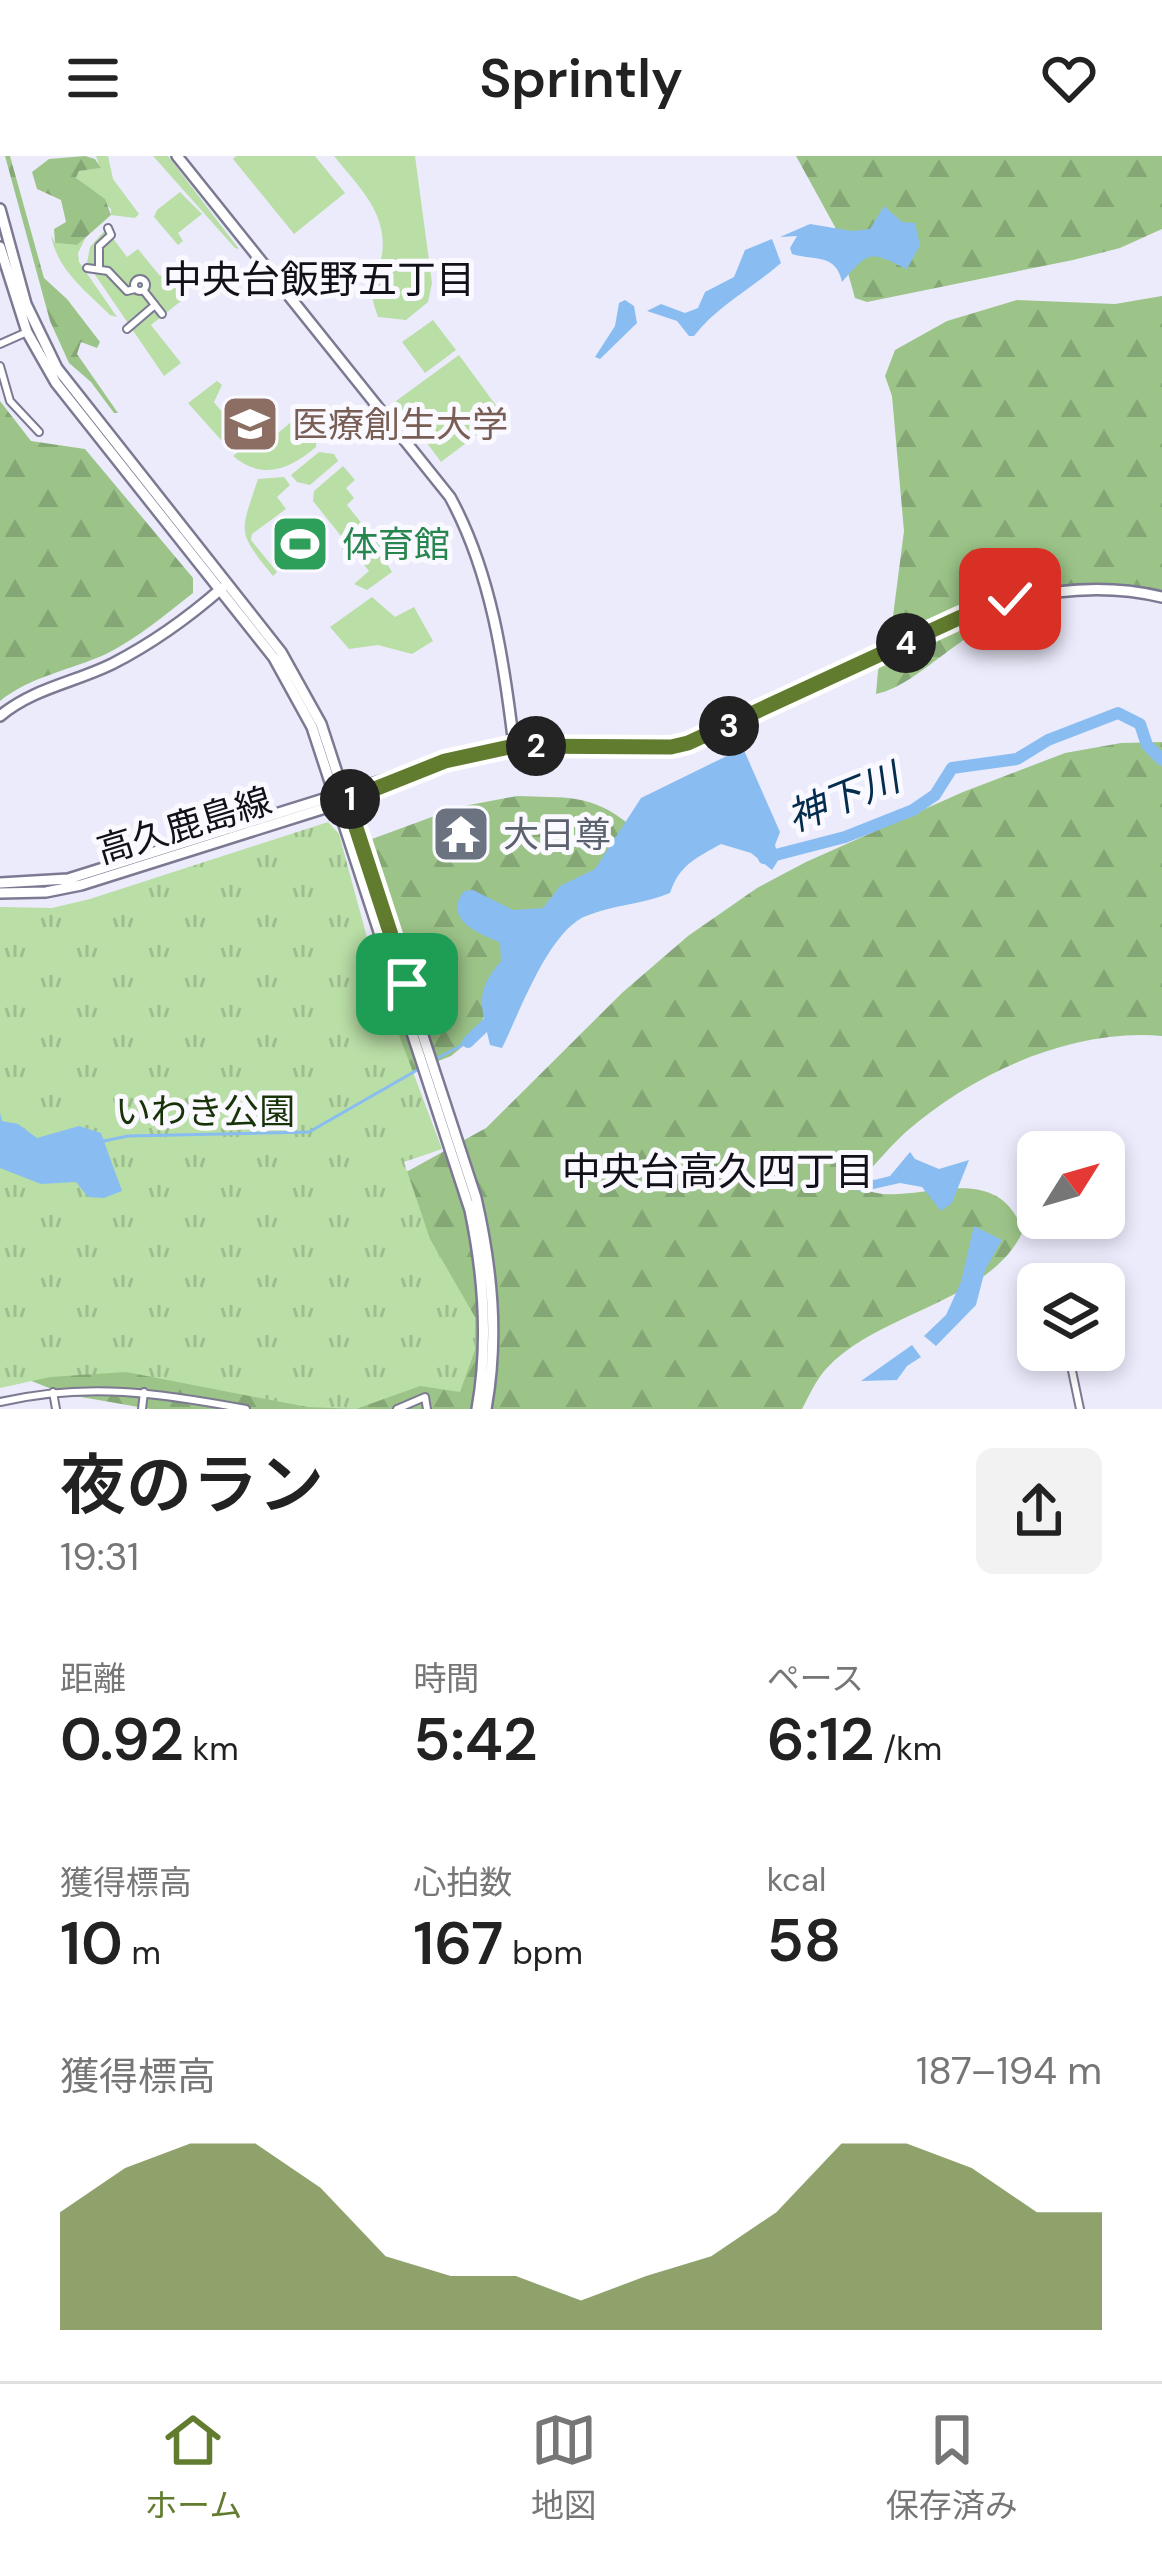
<!DOCTYPE html>
<html lang="ja">
<meta charset="utf-8">
<style>
:root{--surface:#fff;--page:#f2f2f2;--text:#222;--muted:#767676;--line:#e0e0e0;--accent:#627c2f}
body{margin:0;font-family:"DM Sans","Noto Sans JP",sans-serif;background:var(--page);color:var(--text);height:100vh;display:flex;flex-direction:column;font-size:45px;white-space:nowrap}
*{box-sizing:border-box;margin:0}
p{font-size:39px;color:var(--muted)}
.icon{flex:none;width:66px;height:66px;fill:none;stroke:currentColor;stroke-width:2;stroke-linecap:round;stroke-linejoin:round}
.map{position:relative;height:1253px;overflow:hidden}
.panel{display:flex;flex-direction:column;background:var(--surface);flex:1}
.panel>*{flex:none}
.needle{width:78px;rotate:53deg}
.buttons{position:absolute;left:1017px;top:975px;display:grid;gap:24px}
.buttons a{display:grid;place-items:center;width:108px;height:108px;border-radius:18px;background:var(--surface);box-shadow:0 6px 18px #0003;font-size:60px}
.pin{position:absolute;display:grid;place-items:center;width:102px;height:102px;color:#fff;margin:-51px;border-radius:24px;box-shadow:0 6px 18px #0006}
.km{position:absolute;width:60px;height:60px;margin:-30px;border-radius:50%;background:#222;color:#fff;font-size:33px;line-height:60px;text-align:center}
.round{display:grid;place-items:center;flex:none;width:126px;height:126px;border-radius:18px;background:var(--page)}
.headline{display:flex;align-items:center;justify-content:space-between;height:204px;padding:0 60px}
h1{font-size:66px;font-weight:600;line-height:90px}
.metrics{display:grid;grid-template-columns:repeat(3,1fr);gap:18px;height:204px;padding:12px 60px}
.metrics div{display:grid;align-content:center}
.metrics b{font-size:60px;font-weight:600}
.metrics small{font-size:33px;font-weight:400}
.metrics p{font-size:33px}
.chart{height:336px;padding:24px 60px}
.chart p{display:flex;justify-content:space-between}
.chart svg{width:100%;height:216px;margin-top:12px;fill:var(--accent);opacity:.7}
header{display:flex;justify-content:space-between;align-items:center;height:156px;padding:0 60px;background:var(--surface);font-size:54px;font-weight:600}
.tabs{display:flex;justify-content:space-around;align-items:center;height:168px;border-top:3px solid var(--line);background:var(--surface);font-size:33px;color:var(--muted)}
.tabs a{display:grid;justify-items:center;gap:6px}
.tabs .on{color:var(--accent)}
.map>svg:first-child{display:block}
.grass{fill:#b9dea6}
.forest{fill:url(#forest-firs)}
.park{fill:url(#park-tufts)}
.water{fill:#89bdf1}
.lines{fill:none;stroke-linecap:round;stroke-linejoin:round}
.stream{stroke:#89bdf1;stroke-width:3}
.river{stroke:#89bdf1;stroke-width:12}
.street-casing{stroke:#7c7992;stroke-width:10}
.secondary-casing{stroke:#7c7992;stroke-width:14}
.street{stroke:#fff;stroke-width:6}
.secondary{stroke:#fff;stroke-width:9}
.route-casing{stroke:#fff;stroke-width:24}
.route{stroke:#627c2f;stroke-width:15}
.labels{text-anchor:middle;stroke-width:10;stroke-linejoin:round;paint-order:stroke}
.education-label{font-size:36px;fill:#785e54;stroke:#faf9ff;text-anchor:start}
.leisure-label{font-size:36px;fill:#27864d;stroke:#faf9ff;text-anchor:start}
.street-label{font-size:36px;fill:#12111a;stroke:#faf9ff}
.worship-label{font-size:36px;fill:#5b616d;stroke:#faf9ff;text-anchor:start}
.park-label{font-size:36px;fill:#193308;stroke:#faf9ff}
.neighbourhood-label{font-size:39px;fill:#12111a;stroke:#faf9ff}
.water-label{font-size:39px;font-style:italic;fill:#042c4d;stroke:#faf9ff}
</style>
<header><svg class="icon" aria-label="menu" viewBox="0 0 24 24"><path d="M4 6h16M4 12h16M4 18h16"/></svg>Sprintly<svg class="icon" aria-label="heart" viewBox="0 0 24 24"><path d="M12 20l-8-8c-3-5 5-10 8-4 3-6 11-1 8 4z"/></svg></header>
<div class="map">
<svg width="1162" height="1253" viewBox="0 0 1162 1253">
<defs>
<pattern id="forest-firs" width="22" height="20" patternUnits="userSpaceOnUse" patternTransform="scale(3)"><rect width="22" height="20" fill="#9cc488"/><path d="M5 1l3.5 6h-7zM16 11l3.5 6h-7z" fill="#85a775"/></pattern>
<pattern id="park-tufts" width="24" height="20" patternUnits="userSpaceOnUse" patternTransform="scale(3)"><rect width="24" height="20" fill="#b9dea6"/><path d="M3 7l-1-3M5 7V3M7 7l1-3M15 17l-1-3M17 17v-4M19 17l1-3" fill="none" stroke="#9ebd8e"/></pattern>
</defs>
<rect width="100%" height="100%" fill="#ecebfc"/>
<!-- grass -->
<path class="grass" d="M96,0H108L113,23L139,58L135,62L111,59V53L76,22L79,15L100,12Z
M153,0H168L239,93L235,92Z
M236,0H315L345,37L294,78L233,3Z
M334,0H415L432,127L428,146L406,164L378,161C364,121 377,132 382,98C388,57 358,30 334,0Z
M180,36L202,58L178,77L183,85L178,89L154,61L157,54Z
M106,73L127,101L138,93L160,120L166,116L186,141L151,169L181,207L164,220L87,107L90,91Z
M51,79L55,87L77,89L86,81L78,97L79,106L117,161L110,159C87,136 57,114 51,79Z
M433,164L456,194L425,217L402,186Z
M459,199L503,259L441,306L396,245Z
M217,225L222,229L214,246L243,282L230,294L188,247Z
M301,258L317,277L316,291C290,313 263,325 233,300L250,287L257,294Z
M319,296L334,298L338,305L310,329L297,326L291,319Z
M343,310L355,324L346,332L354,342L347,349L391,404L387,408L392,416L367,434L354,428L369,415L313,345L314,335Z
M284,321L290,329L277,341L286,353L252,378L251,384L277,416L273,420C236,374 240,378 258,323Z
M372,441L395,461L414,451L433,485L412,498L378,489L349,493L330,471Z"/>
<!-- forest -->
<path class="forest" d="M5,0H10L44,122L67,143L100,186L97,192L81,186L77,198L118,257H114L91,226L69,207L50,165Z
M85,0L95,3L101,12L79,15L76,22L105,43L111,59L77,89L55,87L54,73L66,66L61,44L37,33L32,16L49,3Z
M796,0H1162V73L1120,92L1073,104L867,146L855,142L835,71Z
M1162,140V442C1060,431 1030,434 947,496C926,511 901,533 876,538L878,515L893,460L904,375L892,240L885,220L895,194L947,165L1017,144L1115,148Z
M0,245L31,285L85,293L193,422V437C165,459 138,482 106,498C71,514 31,520 0,545Z
M1162,586V880C1072,872 974,917 907,975C891,989 877,1007 862,1022L860,1030C900,1060 994,993 1023,1075C990,1147 879,1155 826,1213C816,1224 809,1240 802,1253H150L64,1238L14,1218L0,1028L390,1025L486,972L623,836L688,780L757,732L806,706L963,636L1065,597L1121,587Z
M517,640C565,642 591,637 630,669L608,752L555,771L486,857L473,882L451,900L410,916L0,762L385,850L410,840L412,830L397,760L372,683L459,651Z"/>
<!-- park -->
<path class="park" d="M328,666L339,678L379,826L442,993L404,1006L430,1083L475,1161V1194L460,1236L420,1230L356,1253L307,1251L126,1216L50,1221L0,1232V751L52,752L90,743Z"/>
<!-- water -->
<path class="water" d="M884,50L902,66L915,67L920,89L907,113C869,95 870,94 842,126C836,97 815,105 792,98L790,92L797,80L780,81L810,68L852,75L870,73Z
M772,83L781,107C753,132 717,150 694,180H689L677,165L647,155L661,148L685,157L698,152L705,136L734,121L745,94Z
M625,144L634,150L637,167L600,203L595,201L615,170L619,147Z
M743,592L780,676L775,689L779,703L772,714L751,697L721,688C696,702 679,709 670,737C643,748 614,749 588,759C549,773 520,856 502,892L490,889C481,849 474,837 501,805L500,786C479,778 442,763 464,735L473,734L513,754L543,752L560,730L595,713L641,642Z
M0,957L2,965L18,968L37,982L79,970L101,977L122,1035L104,1042L88,1041L76,1026L41,1028L0,1012Z
M910,996L915,1003L939,1013L969,1004L952,1047L941,1055L922,1031L900,1027L860,1036L851,1028L862,1018L874,1024L890,1020Z
M974,1070L1002,1084L985,1114L976,1149L936,1190L924,1180L946,1159L961,1126Z
M912,1189L921,1201L907,1210L897,1224L861,1225Z"/>
<g class="lines">
<!-- stream -->
<path class="stream" d="M432,905L468,886
M104,985L128,980L309,976L419,913"/>
<!-- river -->
<path class="river" d="M764,702L845,681L913,654L935,639L952,612L1017,603L1048,584L1118,557L1140,568L1147,589L1162,604
M468,886L493,862"/>
<!-- street casing -->
<g class="street-casing">
<path id="street" d="M87,112L108,115L127,135L135,133
M99,112V90L111,79L108,72
M134 129a6 6 0 1 1 12 0a6 6 0 1 1-12 0Z
M144,135L162,158
M127,173L155,149
M0,188L27,176
M0,210L10,245L39,276
M347,391L373,381
M1070,1205L1080,1253
M53,1236L56,1253
M0,1246C88,1226 159,1237 246,1253
M142,1253L144,1236
M397,1253L425,1241L427,1253"/>
</g>
<!-- secondary casing -->
<g class="secondary-casing">
<path id="secondary" d="M177,0L450,341C491,416 504,505 514,590
M0,53L26,148L57,212L281,496L321,568L476,1042C492,1112 499,1181 486,1253
M0,91L27,176L56,227L274,502L312,571L470,1054C484,1121 489,1186 477,1253
M0,560C34,532 73,527 112,508C151,488 189,461 222,432
M0,727L68,723L464,599L514,590L671,591L688,587C843,534 989,400 1162,441
M0,737L46,736L81,729L322,653L402,623"/>
</g>
<!-- street -->
<use href="#street" class="street"/>
<!-- secondary -->
<use href="#secondary" class="secondary"/>
</g>
<g class="lines">
<!-- route casing -->
<g class="route-casing">
<path id="route" d="M407,828L347,644L445,605L514,590L671,591L688,587L961,461L1010,443"/>
</g>
<!-- route -->
<use href="#route" class="route"/>
</g>
<!-- icons -->
<defs>
<g id="university-square" transform="scale(3)"><rect x="-9" y="-9" width="18" height="18" rx="4" fill="#8d6e63" stroke="#faf9ff"/><path d="M0-5L7-2L0 1L-7-2ZM-4 1L0 2.5L4 1V4Q0 6-4 4Z" fill="#fff"/></g>
<g id="stadium-square" transform="scale(3)"><rect x="-9" y="-9" width="18" height="18" rx="4" fill="#2e9e5b" stroke="#faf9ff"/><path d="M0-5a6.5 5 0 1 0 0 10a6.5 5 0 1 0 0-10ZM-3.5-1.8h7v3.6h-7Z" fill="#fff"/></g>
<g id="temple-square" transform="scale(3)"><rect x="-9" y="-9" width="18" height="18" rx="4" fill="#6b7280" stroke="#faf9ff"/><path d="M0-6L5-2H3V0L6.5 2.5H4V6H1.5V3h-3V6H-4V2.5H-6.5L-3 0V-2H-5Z" fill="#fff"/></g>
</defs>
<g fill-rule="evenodd">
<use href="#university-square" x="250" y="268"/>
<use href="#stadium-square" x="300" y="388"/>
<use href="#temple-square" x="461" y="678"/>
</g>
<g class="labels">
<!-- education labels -->
<g class="education-label">
<text x="292" y="281">医療創生大学</text>
</g>
<!-- leisure labels -->
<g class="leisure-label">
<text x="342" y="401">体育館</text>
</g>
<!-- street labels -->
<g class="street-label">
<text transform="translate(184 669) rotate(-17)" y="13">高久鹿島線</text>
</g>
<!-- worship labels -->
<g class="worship-label">
<text x="503" y="691">大日尊</text>
</g>
<!-- park labels -->
<g class="park-label">
<text x="205" y="968">いわき公園</text>
</g>
<!-- neighbourhood labels -->
<g class="neighbourhood-label">
<text x="319" y="137">中央台飯野五丁目</text>
<text x="718" y="1029">中央台高久四丁目</text>
</g>
<!-- water labels -->
<g class="water-label">
<text transform="translate(843 641) rotate(-22)" y="14">神下川</text>
</g>
</g>
</svg>
<div class="buttons">
<a><svg class="needle" viewBox="-14 -14 28 28"><path d="M0-13l5 13h-10z" fill="#e53935"/><path d="M0 13l5-13h-10z" fill="#767676"/></svg></a>
<a><svg class="icon" aria-label="layers" viewBox="0 0 24 24"><path d="M12 4l9 5-9 5-9-5zM3 14l9 5 9-5"/></svg></a>
</div>
<div class="pin" style="left:407px;top:828px;background:#1e9e55"><svg class="icon" aria-label="arrive" viewBox="0 0 24 24"><path d="M6 21V4h12l-3 4 3 4H6"/></svg></div>
<div class="pin" style="left:1010px;top:443px;background:#d93025"><svg class="icon" aria-label="check" viewBox="0 0 24 24"><path d="M5 12l5 5 9-10"/></svg></div>
<b class="km" style="left:350px;top:643px">1</b>
<b class="km" style="left:536px;top:590px">2</b>
<b class="km" style="left:729px;top:570px">3</b>
<b class="km" style="left:906px;top:487px">4</b>
</div>
<section class="panel">
<div class="headline"><div><h1>夜のラン</h1><p>19:31</p></div><a class="round"><svg class="icon" aria-label="share" viewBox="0 0 24 24"><path d="M12 15V3M7 8l5-5 5 5M5 13v7h14v-7"/></svg></a></div>
<div class="metrics">
<div><p>距離</p><b>0.92<small> km</small></b></div>
<div><p>時間</p><b>5:42</b></div>
<div><p>ペース</p><b>6:12<small> /km</small></b></div>
</div>
<div class="metrics">
<div><p>獲得標高</p><b>10<small> m</small></b></div>
<div><p>心拍数</p><b>167<small> bpm</small></b></div>
<div><p>kcal</p><b>58</b></div>
</div>
<div class="chart"><p><span>獲得標高</span>187–194 m</p>
<svg viewBox="0 0 160 44" preserveAspectRatio="none"><path d="M0 44V20L10 11L20 6L30 6L40 15L50 29L60 33L70 33L80 38L90 33L100 29L110 20L120 6L130 6L140 11L150 20L160 20V44z"/></svg>
</div>
</section>
<nav class="tabs">
<a class="on"><svg class="icon" aria-label="home" viewBox="0 0 24 24"><path d="M3 11l9-7 9 7M6 9v11h12V9"/></svg>ホーム</a>
<a><svg class="icon" aria-label="map" viewBox="0 0 24 24"><path d="M3 6l6-2 6 2 6-2v14l-6 2-6-2-6 2zM9 4v14M15 6v14"/></svg>地図</a>
<a><svg class="icon" aria-label="saved" viewBox="0 0 24 24"><path d="M7 4h10v16l-5-4-5 4z"/></svg>保存済み</a>
</nav>
